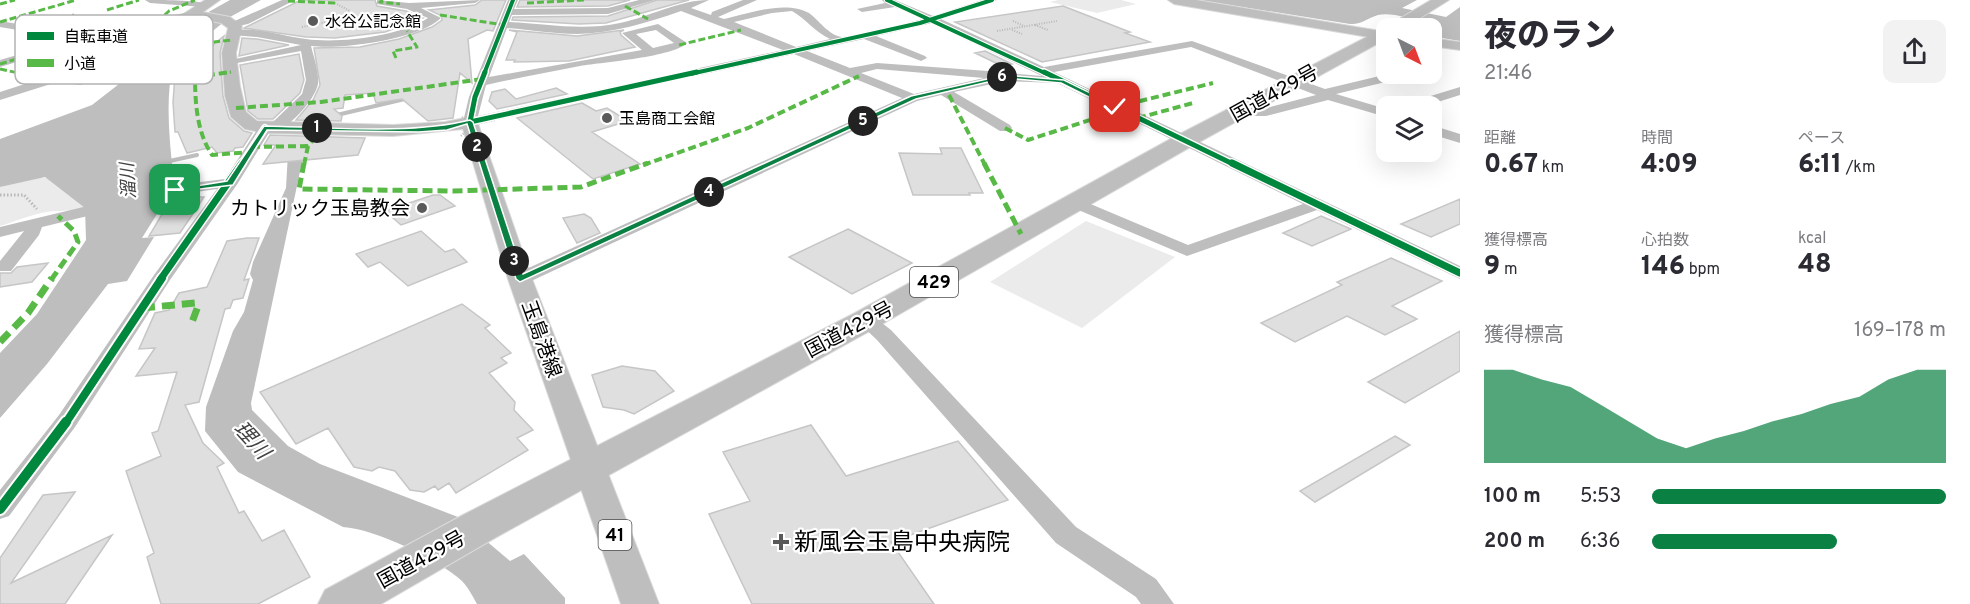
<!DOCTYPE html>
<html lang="ja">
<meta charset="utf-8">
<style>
:root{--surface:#fff;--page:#f2f2f3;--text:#2b2b33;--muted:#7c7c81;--accent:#0b8043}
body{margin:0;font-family:Overpass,"Noto Sans JP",sans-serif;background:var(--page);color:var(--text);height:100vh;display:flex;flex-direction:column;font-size:22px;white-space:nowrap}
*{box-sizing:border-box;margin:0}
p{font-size:20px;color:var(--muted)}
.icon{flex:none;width:33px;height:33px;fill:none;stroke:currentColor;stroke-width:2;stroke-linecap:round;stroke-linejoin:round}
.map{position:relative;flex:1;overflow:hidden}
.sheet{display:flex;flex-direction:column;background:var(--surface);width:510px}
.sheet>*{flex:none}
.needle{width:39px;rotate:138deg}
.tools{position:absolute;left:1376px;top:18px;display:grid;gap:12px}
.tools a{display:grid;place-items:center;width:66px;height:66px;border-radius:12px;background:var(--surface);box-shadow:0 6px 24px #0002;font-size:30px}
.pin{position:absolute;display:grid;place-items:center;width:51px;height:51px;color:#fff;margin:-26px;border-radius:12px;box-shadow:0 3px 9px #0006}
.km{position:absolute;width:30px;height:30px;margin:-15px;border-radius:50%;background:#222;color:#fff;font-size:16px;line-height:30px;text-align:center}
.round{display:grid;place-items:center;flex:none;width:63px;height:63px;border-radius:12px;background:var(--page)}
.head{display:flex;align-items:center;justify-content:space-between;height:102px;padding:0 24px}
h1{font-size:33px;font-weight:800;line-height:45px}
.figures{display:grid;grid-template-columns:repeat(3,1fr);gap:9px;height:102px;padding:6px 24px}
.figures div{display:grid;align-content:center}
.figures b{font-size:26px;font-weight:800}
.figures small{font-size:16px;font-weight:400}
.figures p{font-size:16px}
.chart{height:168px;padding:12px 24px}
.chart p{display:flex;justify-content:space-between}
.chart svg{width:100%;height:108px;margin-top:6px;fill:var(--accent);opacity:.7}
ul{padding:0 24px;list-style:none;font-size:20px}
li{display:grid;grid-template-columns:96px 72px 1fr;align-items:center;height:45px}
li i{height:15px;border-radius:8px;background:var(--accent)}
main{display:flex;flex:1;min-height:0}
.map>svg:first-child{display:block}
.green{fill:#ebebeb}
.water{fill:#bebebe}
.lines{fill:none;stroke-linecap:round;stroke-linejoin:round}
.stream{stroke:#bebebe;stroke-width:4}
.building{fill:#dfdfdf;stroke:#c6c6c6;stroke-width:1.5}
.major-casing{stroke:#dbdbdb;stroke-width:2}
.highway-casing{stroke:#dbdbdb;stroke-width:2}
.path-far1{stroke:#b9b9b9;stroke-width:2;stroke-dasharray:1 1.5;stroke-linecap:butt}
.path{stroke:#b9b9b9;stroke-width:3;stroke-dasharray:1.5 2;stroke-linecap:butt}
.minor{fill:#bebebe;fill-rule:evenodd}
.major{fill:#bebebe;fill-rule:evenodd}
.highway{fill:#bebebe;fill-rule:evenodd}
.path-bridge{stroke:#b9b9b9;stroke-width:2;stroke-dasharray:1 1.5;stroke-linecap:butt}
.quiet-far3{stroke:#58b947;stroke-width:3;stroke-dasharray:7 3;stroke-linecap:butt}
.quiet-far2{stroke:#58b947;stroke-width:4;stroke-dasharray:8 4;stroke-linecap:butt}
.quiet-far1{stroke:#58b947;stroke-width:5;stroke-dasharray:10 5;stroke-linecap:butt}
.quiet{stroke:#58b947;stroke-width:7;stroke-dasharray:13 7;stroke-linecap:butt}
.cycleway-far4-casing{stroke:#fff;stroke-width:6}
.cycleway-far3-casing{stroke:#fff;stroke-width:8}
.cycleway-far2-casing{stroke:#fff;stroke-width:10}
.cycleway-far1-casing{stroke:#fff;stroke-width:12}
.cycleway-casing{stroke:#fff;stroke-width:14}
.cycleway-far4{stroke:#00873e;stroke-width:4}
.cycleway-far3{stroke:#00873e;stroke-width:5}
.cycleway-far2{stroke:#00873e;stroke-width:7}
.cycleway-far1{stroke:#00873e;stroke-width:8}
.cycleway{stroke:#00873e;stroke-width:10}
.route{fill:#0b8043;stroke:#fff;stroke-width:1.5}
.poi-dot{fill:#595959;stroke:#fff;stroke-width:2}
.labels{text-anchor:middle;stroke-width:4.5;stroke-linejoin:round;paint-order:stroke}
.far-poi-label{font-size:16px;fill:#000;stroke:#fff;text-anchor:start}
.far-water-label{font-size:18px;font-style:italic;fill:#434343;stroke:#fff}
.shield{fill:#fff;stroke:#4c4c4c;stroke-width:1.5}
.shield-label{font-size:18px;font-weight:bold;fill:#000}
.street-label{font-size:20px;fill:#000;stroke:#fff}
.poi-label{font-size:20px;fill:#000;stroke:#fff;text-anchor:end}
.water-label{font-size:21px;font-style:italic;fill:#434343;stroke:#fff}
.near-poi-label{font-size:24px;fill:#000;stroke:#fff;text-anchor:start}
.key{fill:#fff;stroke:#b2b2b2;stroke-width:1.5}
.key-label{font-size:16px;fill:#000}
</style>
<main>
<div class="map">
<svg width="1460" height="604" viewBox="0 0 1460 604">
<rect width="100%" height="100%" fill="#fff"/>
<!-- green -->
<path class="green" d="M1058,0H1121L1136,4L1097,13L1050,2Z
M37,177L50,178L85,208C74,210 66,211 56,211C39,211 17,221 0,226V187Z
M1086,221L1175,257L1082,328L990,282Z"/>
<!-- water -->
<path class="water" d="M230,0H261L230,17L188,51L174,59C165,97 169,135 173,174L164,183L162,206L142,238L154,237L127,281L108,284L47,364L0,418V353L37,314L86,240L85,208L45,177L0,187V139L92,105L119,84L138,62L131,53L132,43C142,41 149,47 159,45L187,24Z
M1198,0H1417L1402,8L1446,17L1460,7V41L1436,37L1431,33V28H1427L1423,22C1410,19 1392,12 1378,15C1368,18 1361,25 1350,24Z
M305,148L251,403L252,410L288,446L320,464L458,517L510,561L524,554L565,598V604H477C473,597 468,587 462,581C438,559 375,529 343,527L238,472L205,431L206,407L233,331L244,312L253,280L250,274L253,262L286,188L288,153Z"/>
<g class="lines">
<!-- stream -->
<path class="stream" d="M305,142L315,124L324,118L409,98
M165,162L197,155"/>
</g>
<!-- building -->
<path class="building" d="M301,0H375L377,6L406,11L423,18L385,32L335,38L306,37L244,28Z
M482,0H506L493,31L487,30L468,39L472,83L460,73L453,118L428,121L402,99L376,103L373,93L345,95L343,108L334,109L342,116L341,121L296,120L313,100L320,85L314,48L360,47L399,39L432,27L442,20V16L429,10L475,5Z
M520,0H630L608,6L517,7Z
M657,0H689L606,23L579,24L512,20L513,17L608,16Z
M1063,6L1130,32L1125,33L1150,42L1042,62L955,22Z
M509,30L577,36L624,30L620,32L621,35L635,47L569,61L514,62L515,60H506L517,32Z
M224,36L220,53L223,96L229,118L244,131L252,133L243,147L235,148L233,151L217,153L212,147L187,153L178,132H175L173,102L175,76Z
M242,38L257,39L289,45L239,56Z
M985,51L1012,64L1002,66L975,53Z
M299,54L304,80L300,93L273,119H258L248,111L240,65Z
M556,88L567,94L497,109L489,101L492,92L505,89L516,99Z
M582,103L596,111L607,108L628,121L592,132L640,164L593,179L517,118Z
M270,135L365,138L358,155L263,164L276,145H264Z
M940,148H961L983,193H969L970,195H913L899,153L942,154Z
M194,195V197H204L180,233L149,236L170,201H176L178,197Z
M433,195H440L455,206L401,225L385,211Z
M1460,199V224L1431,237L1401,224Z
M584,214L591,218L600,233L577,243L563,218Z
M1321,216L1351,229L1312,246L1283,233Z
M848,229L912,263L852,294L789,257Z
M421,231L445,252L454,249L467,262L408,286L380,262L368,267L356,254Z
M247,238H259L244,280L249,279L243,298L233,300L230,308L225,309L199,402L185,405L203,443L224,463L217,467L239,513L244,511L262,541L284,530L310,577L258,604H161L147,557L154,553L126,471L161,456L152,433L158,431L177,372L136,376L155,348L139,349L155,313L169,310L179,293L207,287L227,241Z
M1391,258L1442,281L1392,306L1417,319L1385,335L1347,316L1295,342L1261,323L1342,285L1337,282Z
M48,263L32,282L0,287V273H11L17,267Z
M462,304L490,325L485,328L511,353L501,358L507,363L489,373L515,402L514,410L533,430L517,438L528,450L456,493L449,483L438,490L435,486L424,492L410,490L395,471L379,467L372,471L354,467L328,428L296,444L260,392Z
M1460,331V371L1405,403L1368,382Z
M622,366L655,371L674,391L634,414L624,410L603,407L592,375Z
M811,425L846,476L958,441L1008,500L891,542L934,604H752L709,514L750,501L723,452Z
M1395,436L1410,445L1315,502L1300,491Z
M75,492L11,583L112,535L65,604H0V558L43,495Z"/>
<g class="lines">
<!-- major casing -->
<g class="major-casing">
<path id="major" d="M205,0H220L203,12L230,17L242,26L236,53L240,86L246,112L257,121L393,125L445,122L470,117L476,118L532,279L659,604H621L508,279L463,129L393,136L265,133L245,129L231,117L225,96L222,53L228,28L221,23L186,16L185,13Z
M1168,0H1196L1386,32V40L1174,4Z
M1431,38L1460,42V50L1431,46Z"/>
</g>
<!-- highway casing -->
<g class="highway-casing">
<path id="highway" d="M1431,0H1449L1404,28H1386V39L1192,146L877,327L493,539L381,604H318L325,590L463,515L855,313L1176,136L1386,27Z"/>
</g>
<!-- path-far1 -->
<path class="path-far1" d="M335,3L350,11
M1013,21L1024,26
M1035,25L1048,30
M302,27L336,20
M1012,30L1022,34
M997,31L1057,21"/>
<!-- path -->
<path class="path" d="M0,195H24L37,209"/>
<!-- minor -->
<path class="minor" d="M145,0C161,0 197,0 209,4L204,7L150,3Z
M282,0H295L248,24L233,27L228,24Z
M377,0L409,3L480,0L475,3L421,8L441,18C420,39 341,50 311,46C314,58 319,72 318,84C315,100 286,133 270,131L238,183L170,280L75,427L9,516L0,519V490L59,415L154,275L217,189L175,195L42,227L39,235L11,271H0V261L24,231L0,237V227L175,185L225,179L260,125H269L274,121L302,94L306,80L301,51L226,65V61L301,45L257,37L232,35V31C256,26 282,36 306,39C339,44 400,36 428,18L407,9L377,4Z
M508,0H518L514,9L608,8L639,0H655L608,14L512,15L509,22C547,24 583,31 620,23C649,17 679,0 709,0L691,8L711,15L712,12L743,0H757L718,17L724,19C749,13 786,0 809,13C819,20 828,35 842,37C851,38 911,22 923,19L895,7L862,12L857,9L885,3L882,0H895L933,16L982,0H997L941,19L1044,67L1192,41L1325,89L1388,74H1408L1406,77L1336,94L1386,109V117L1328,100L1266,116H1233L1231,113L1233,110L1266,108L1316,95L1191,47L1054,72L1460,266V279L1317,210L1187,256L1069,206L1067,203L1069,200H1081L1188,245L1303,204L1057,83L1006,81L954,92L1010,125L1012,128L1010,131H1000L941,95L917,101L527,283H513L511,279L513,275L902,98L794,54L470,126L465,125L463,122L469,97ZM681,11L783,50L478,116L486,85C517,78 549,72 580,66C604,62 673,57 687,43L658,24L622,33L642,50L489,77L507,28C530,30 554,34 577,34C613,33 647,23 681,11ZM792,11C806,19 815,32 830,39L796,47L734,22L772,13ZM932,23L1042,76L1006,73L993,76L992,72L988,71L877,63L850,68L807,51L864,39L921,61L927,58L925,56L876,36ZM656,30L674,43L653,48L636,34ZM877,69L984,78L914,94L861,73Z
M193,11L198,14L197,16L107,35L0,67V60L71,39L0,27V21L84,35Z
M56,74L81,77L87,81L81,85L57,82L0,100V92Z
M1460,87V95L1425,106H1407L1408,103Z
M1431,125L1460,134V143L1431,134Z
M866,314L873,316L891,330L1076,527L1156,579L1174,604H1141L1136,597L1056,543L877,340L856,320L859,316Z"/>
<!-- major -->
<use href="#major" class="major"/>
<!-- highway -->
<use href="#highway" class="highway"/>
<!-- path-bridge -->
<path class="path-bridge" d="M462,117L472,125
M461,136L472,125L496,120"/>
<!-- quiet-far3 -->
<path class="quiet-far3" d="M383,0L380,2L400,4
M288,1L335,3
M527,3L584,0
M0,4L15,0
M625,6L648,19
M107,10L139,0
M440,15L504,25
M0,22L76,0
M157,22L169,11L195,0
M24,28L74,15
M679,45L741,30
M396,58L393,51L417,47L407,31
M0,64L85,38
M0,69L23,74
M195,74L196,56L214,42L233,40
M220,74L231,72"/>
<!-- quiet-far2 -->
<path class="quiet-far2" d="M16,72L51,79
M195,72C195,100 196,131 212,155L250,152
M195,77L230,72
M949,95L985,165
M1116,107L1213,83
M236,108L321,102L482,79
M1138,118L1193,103
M1005,128L1028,140L1121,110
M252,147L308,146
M304,165L308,146L322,129
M643,165L748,128L859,76"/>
<!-- quiet-far1 -->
<path class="quiet-far1" d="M304,163L299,189L454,191L581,187L648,163
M984,163L1021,234
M51,280L78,242L74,231L58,216"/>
<!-- quiet -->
<path class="quiet" d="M142,308L195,303L198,306L191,325
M0,342L28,313L52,278"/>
<!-- cycleway-far4 casing -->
<g class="cycleway-far4-casing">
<path id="cycleway-far4" d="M887,0L1047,74
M484,74L513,0
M690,74L920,23L992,0"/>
</g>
<!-- cycleway-far3 casing -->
<g class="cycleway-far3-casing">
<path id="cycleway-far3" d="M485,72L475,97L470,122L697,72
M1044,72L1235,165
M241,165L265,128"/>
</g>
<!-- cycleway-far2 casing -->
<g class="cycleway-far2-casing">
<path id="cycleway-far2" d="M1232,163L1460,273
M160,280L242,163"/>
</g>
<!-- cycleway-far1 casing -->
<g class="cycleway-far1-casing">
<path id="cycleway-far1" d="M65,424L162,278"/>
</g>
<!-- cycleway casing -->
<g class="cycleway-casing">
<path id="cycleway" d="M0,509L66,422"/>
</g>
<!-- cycleway-far4 -->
<use href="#cycleway-far4" class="cycleway-far4"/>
<!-- cycleway-far3 -->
<use href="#cycleway-far3" class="cycleway-far3"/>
<!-- cycleway-far2 -->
<use href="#cycleway-far2" class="cycleway-far2"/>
<!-- cycleway-far1 -->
<use href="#cycleway-far1" class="cycleway-far1"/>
<!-- cycleway -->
<use href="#cycleway" class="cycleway"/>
</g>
<!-- route -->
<path class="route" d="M1005,75L1064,80L1119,107L1113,109L1061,83L1005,78L916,99L520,282L516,279L467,124L447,130L419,132L267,130L233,185L175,192L171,190L227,181L264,126C328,127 409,135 470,120L473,122L523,274L911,96Z"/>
<!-- markers -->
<g class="poi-dot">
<circle cx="313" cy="21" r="6"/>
<circle cx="607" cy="118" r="6"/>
<circle cx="422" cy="208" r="6"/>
<path d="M778 533h6v6h6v6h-6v6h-6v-6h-6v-6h6z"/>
</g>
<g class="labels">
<!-- far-poi labels -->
<g class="far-poi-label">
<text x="325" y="27">水谷公記念館</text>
<text x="619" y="124">玉島商工会館</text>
</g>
<!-- far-water labels -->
<g class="far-water-label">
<text transform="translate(128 181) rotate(-94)" y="6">溜川</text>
</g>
<!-- shield labels -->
<g class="shield">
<rect x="910" y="267" width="48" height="30" rx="4.5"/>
<rect x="598.5" y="520" width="33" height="30" rx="4.5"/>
</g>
<g class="shield-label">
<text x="934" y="288">429</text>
<text x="615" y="541">41</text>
</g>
<!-- street labels -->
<g class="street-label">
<text transform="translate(1274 93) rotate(-29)" y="7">国道429号</text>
<text transform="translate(849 329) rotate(-28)" y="7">国道429号</text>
<text transform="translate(542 339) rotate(70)" y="7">玉島港線</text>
<text transform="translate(421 559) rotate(-29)" y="7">国道429号</text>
</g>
<!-- poi labels -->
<g class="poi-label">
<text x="410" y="215">カトリック玉島教会</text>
</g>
<!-- water labels -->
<g class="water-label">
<text transform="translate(252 440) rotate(48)" y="7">理川</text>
</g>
<!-- near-poi labels -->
<g class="near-poi-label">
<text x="794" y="550">新風会玉島中央病院</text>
</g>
</g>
<!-- legend -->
<rect x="15" y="15" width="198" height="69" rx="9" class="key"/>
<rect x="27" y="32" width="27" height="8" fill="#00873e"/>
<rect x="27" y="59" width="27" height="8" fill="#58b947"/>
<g class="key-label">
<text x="64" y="42">自転車道</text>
<text x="64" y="69">小道</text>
</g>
</svg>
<div class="tools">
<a><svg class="needle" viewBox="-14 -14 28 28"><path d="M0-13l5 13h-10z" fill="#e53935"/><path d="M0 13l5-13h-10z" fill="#7c7c81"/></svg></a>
<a><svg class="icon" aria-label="layers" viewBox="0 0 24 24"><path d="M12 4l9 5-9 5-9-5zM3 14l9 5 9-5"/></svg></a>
</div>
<div class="pin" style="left:175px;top:190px;background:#1e9e55"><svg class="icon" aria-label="arrive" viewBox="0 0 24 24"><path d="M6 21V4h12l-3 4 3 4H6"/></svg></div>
<div class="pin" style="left:1115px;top:107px;background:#d93025"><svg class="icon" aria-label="check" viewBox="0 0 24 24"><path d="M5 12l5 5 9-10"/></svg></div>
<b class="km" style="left:317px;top:128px">1</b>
<b class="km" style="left:477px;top:147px">2</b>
<b class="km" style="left:514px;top:261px">3</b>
<b class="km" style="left:709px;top:192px">4</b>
<b class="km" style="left:863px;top:121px">5</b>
<b class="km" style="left:1002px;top:77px">6</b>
</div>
<section class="sheet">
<div class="head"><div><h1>夜のラン</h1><p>21:46</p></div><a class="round"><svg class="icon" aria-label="share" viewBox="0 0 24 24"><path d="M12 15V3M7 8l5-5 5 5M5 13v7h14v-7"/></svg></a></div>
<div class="figures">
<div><p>距離</p><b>0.67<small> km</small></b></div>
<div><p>時間</p><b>4:09</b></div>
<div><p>ペース</p><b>6:11<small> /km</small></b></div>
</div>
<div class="figures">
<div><p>獲得標高</p><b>9<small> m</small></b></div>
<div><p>心拍数</p><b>146<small> bpm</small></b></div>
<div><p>kcal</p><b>48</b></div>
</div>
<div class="chart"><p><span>獲得標高</span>169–178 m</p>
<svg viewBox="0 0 160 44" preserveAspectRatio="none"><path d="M0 44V6L10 6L20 10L30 13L40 20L50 27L60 34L70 38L80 34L90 31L100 27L110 24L120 20L130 17L140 10L150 6L160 6V44z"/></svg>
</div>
<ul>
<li><b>100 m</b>5:53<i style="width:100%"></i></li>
<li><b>200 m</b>6:36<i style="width:63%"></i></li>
</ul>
</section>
</main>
